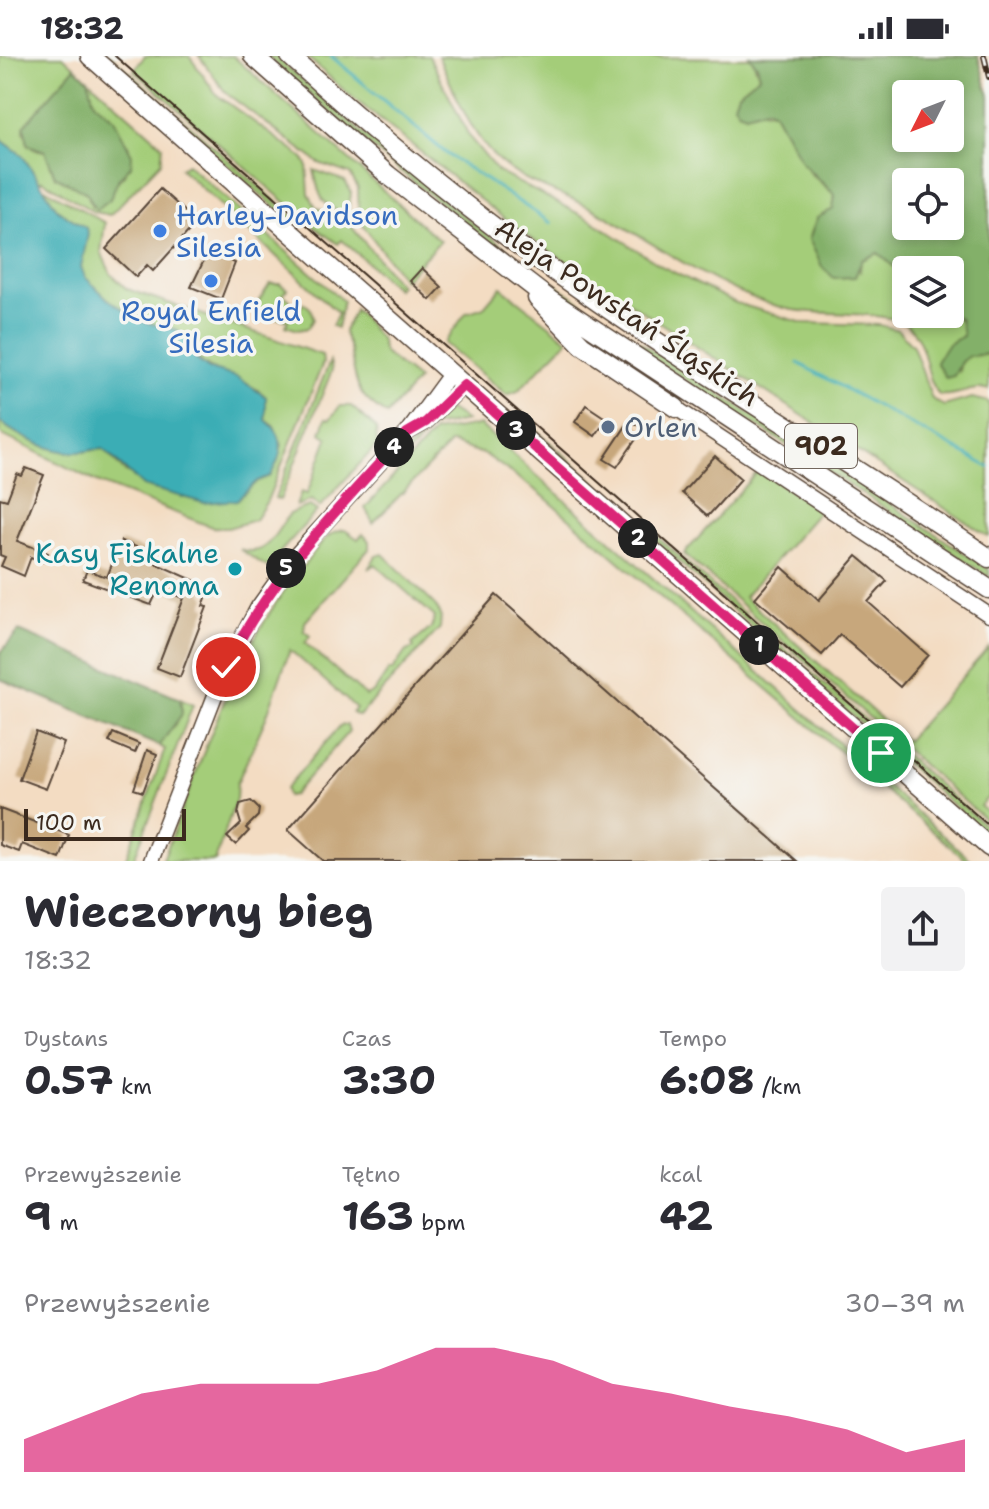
<!DOCTYPE html>
<html lang="pl">
<meta charset="utf-8">
<style>
:root{--surface:#fff;--page:#f2f2f3;--text:#2b2b33;--muted:#7c7c81;--accent:#db2777}
body{margin:0;font-family:"Shantell Sans",sans-serif;background:var(--page);color:var(--text);height:100vh;display:flex;flex-direction:column;font-size:30px;white-space:nowrap}
*{box-sizing:border-box;margin:0}
p{font-size:26px;color:var(--muted)}
.icon{flex:none;width:44px;height:44px;fill:none;stroke:currentColor;stroke-width:2;stroke-linecap:round;stroke-linejoin:round}
.map{position:relative;height:805px;overflow:hidden}
.side{display:flex;flex-direction:column;background:var(--surface);flex:1}
.side>*{flex:none}
.needle{width:52px;rotate:228deg}
.tools{position:absolute;left:892px;top:24px;display:grid;gap:16px}
.tools a{display:grid;place-items:center;width:72px;height:72px;border-radius:8px;background:var(--surface);box-shadow:0 4px 12px #0003;font-size:40px}
.scale{position:absolute;left:24px;bottom:20px;width:162px;box-sizing:border-box;padding-left:8px;border:4px solid #3b2a1e;border-top:0;font-size:22px;line-height:28px;white-space:nowrap;color:#3b2a1e;-webkit-text-stroke:6px #f6f6f2;paint-order:stroke}
.pin{position:absolute;display:grid;place-items:center;width:68px;height:68px;color:#fff;margin:-34px;border:4px solid #fff;border-radius:50%;box-shadow:0 2px 8px #0007}
.km{position:absolute;width:40px;height:40px;margin:-20px;border-radius:50%;background:#222;color:#fff;font-size:22px;line-height:40px;text-align:center}
.round{display:grid;place-items:center;flex:none;width:84px;height:84px;border-radius:8px;background:var(--page)}
.summary{display:flex;align-items:center;justify-content:space-between;height:136px;padding:0 24px}
h1{font-size:44px;font-weight:700;line-height:60px}
.figures{display:grid;grid-template-columns:repeat(3,1fr);gap:12px;height:136px;padding:8px 24px}
.figures div{display:grid;align-content:center}
.figures b{font-size:40px;font-weight:700}
.figures small{font-size:22px;font-weight:400}
.figures p{font-size:22px}
.chart{height:224px;padding:16px 24px}
.chart p{display:flex;justify-content:space-between}
.chart svg{width:100%;height:144px;margin-top:8px;fill:var(--accent);opacity:.7}
.status{display:flex;justify-content:space-between;align-items:center;height:56px;padding:0 40px;background:var(--surface);direction:ltr}
.status svg{height:22px;fill:currentColor}
.map>svg:first-child{display:block}
.green{fill:#a4cd79;stroke:#707c4c;stroke-width:2}
.forest{fill:#83b069;stroke:#5f6d44;stroke-width:2;fill-rule:evenodd}
.water{fill:#3badb5;stroke:#3b6c6a;stroke-width:2}
.lines{fill:none;stroke-linecap:round;stroke-linejoin:round}
.stream{stroke:#3badb5;stroke-width:3}
.building{fill:#c7a77c}
.minor-casing{stroke:#574537;stroke-width:17}
.major-casing{stroke:#574537;stroke-width:21}
.minor{stroke:#fff;stroke-width:14}
.major{stroke:#fff;stroke-width:18}
.tram{stroke:#3b2a1e;stroke-width:2}
.rail-casing{stroke:#3b2a1e;stroke-width:6}
.rail{stroke:#f6f6f2;stroke-width:3;stroke-dasharray:9;stroke-linecap:butt}
.route-casing{stroke:#fff;stroke-width:16}
.route{stroke:#db2777;stroke-width:10}
.shop-dot{fill:#3f7fe0;stroke:#f6f6f2;stroke-width:3}
.service-dot{fill:#5c6f8a;stroke:#f6f6f2;stroke-width:3}
.culture-dot{fill:#0f9aa8;stroke:#f6f6f2;stroke-width:3}
.labels{text-anchor:middle;stroke-width:7;stroke-linejoin:round;paint-order:stroke}
.shield{fill:#f6f6f2;stroke:#73675e;stroke-width:2}
.shield-label{font-size:26px;font-weight:bold;fill:#3b2a1e}
.shop-label{font-size:28px;fill:#366cbe;stroke:#f6f6f2;text-anchor:start}
.street-label{font-size:28px;fill:#3b2a1e;stroke:#f6f6f2}
.service-label{font-size:28px;fill:#4e5e75;stroke:#f6f6f2;text-anchor:start}
.culture-label{font-size:28px;fill:#0d838f;stroke:#f6f6f2;text-anchor:end}
</style>
<div class="status"><b>18:32</b><svg viewBox="0 0 49 12"><path d="M0 12V9h3v3zM5 12V6h3v6zM10 12V3h3v9zM15 12V0h3v12zM26 1h20v11H26zM47 4h2v5h-2z"/></svg></div>
<div class="map">
<svg width="989" height="805" viewBox="0 0 989 805">
<rect width="100%" height="100%" fill="#f6f6f2"/>
<filter id="ink" filterUnits="userSpaceOnUse"><feTurbulence type="fractalNoise" baseFrequency=".0125" numOctaves="2"/><feDisplacementMap in="SourceGraphic" scale="16" xChannelSelector="R" yChannelSelector="G"/><feConvolveMatrix kernelMatrix="1 2 1 2 8 2 1 2 1" color-interpolation-filters="sRGB"/></filter>
<filter id="wash" filterUnits="userSpaceOnUse"><feTurbulence type="fractalNoise" baseFrequency=".006" numOctaves="4" result="noise"/><feDisplacementMap in="SourceGraphic" scale="32" xChannelSelector="R" yChannelSelector="G"/><feGaussianBlur stdDeviation="1.8" result="paint"/><feColorMatrix in="noise" values="0 0 0 0 0 0 0 0 0 0 0 0 0 0 0 0 0 1.4 0 .05"/><feComposite in="paint" operator="in"/></filter>
<g filter="url(#wash)">
<rect width="100%" height="100%" fill="#f3dcc2"/>
<!-- green -->
<path class="green" d="M0,0H63L75,11L25,70L24,76L34,93L45,95L55,120L87,137L92,151L126,117L129,90L120,82L114,63L94,46L88,23L163,90L161,106L110,159L94,156L42,124L38,128L105,167L101,196L111,218L127,233L322,299L323,307L267,445L255,464L228,472H214L97,426L0,378V366C18,380 54,398 77,396C86,396 94,393 103,393L125,416L237,444L257,425L270,420L282,389L274,370L266,364V341C242,317 197,321 188,284C162,272 84,243 81,210C80,198 85,183 86,172L58,154L22,99L0,83Z
M103,0H111L296,163L293,167Z
M145,0H189L217,39L302,101L307,108L309,138L316,151L351,170L400,229L397,233L342,184L338,188L310,168L134,14Z
M199,0H233L440,185L404,224L359,164L358,132L350,118L319,107L226,37Z
M267,0H275C363,79 452,155 548,223C691,325 844,414 989,514V521C864,435 733,358 608,272C488,190 376,98 267,0Z
M306,0H429L470,82L498,116L591,164L663,211L736,247L803,267L880,269L898,274L913,290L932,343L944,350L972,342L989,346V481L522,177L347,37Z
M438,0L752,2L759,20L738,37L746,58L757,53L774,56L810,117L835,139L833,153L826,157L860,215L861,204L878,197L906,221V258C928,258 966,249 963,281L948,288L959,315L961,306L970,300L989,298V334C971,329 956,342 939,339C923,319 929,287 907,269C888,254 818,260 788,253C716,235 659,189 595,154C562,136 521,128 494,100C468,74 454,33 438,0Z
M187,108L343,245L337,272L332,270L338,257L180,112Z
M314,114L345,125L351,137L348,159C320,151 319,139 314,114Z
M270,228H280L287,233L283,238L299,252L304,247L311,253L313,263L308,272L298,274L286,270L288,264L260,260L256,249Z
M501,231L568,284L518,335L507,339L444,287L466,257L484,251Z
M355,253L380,282L384,297L418,324L387,359C354,338 357,328 350,293C348,286 345,281 344,275Z
M330,305L332,314L280,444L275,442Z
M340,350H351L376,372L377,389L320,451L312,444L296,450L301,436L307,438L328,382L321,377L326,362L330,363Z
M448,353L467,365L432,371L399,408L396,404Z
M528,367L989,773V781L591,428Z
M480,369L972,805H967L541,438L486,399L451,387L373,467L365,452L434,376Z
M759,414L820,454L744,541L906,685L989,591V740L980,750L989,758V767L684,498Z
M310,450L317,455L267,511L239,493C267,503 275,476 288,460C291,456 304,452 310,450Z
M345,474L358,483L363,478L369,485V493L305,566L304,575L310,580L305,587L366,640L375,635L389,614L392,615L406,595L414,592L412,588L431,572L435,561L375,508L368,513L376,500L383,498L435,549L441,559L440,572L359,660L352,657L356,652L290,594L266,662L237,727L236,743L215,805H166L163,803C204,701 235,589 308,504C318,491 327,475 345,474Z
M180,643L193,649L133,805H125L165,693L159,690L182,658Z
M341,669H347L349,675L293,739L287,740L285,733Z"/>
<!-- forest -->
<path class="forest" d="M749,0H978L989,40V298L969,300L961,306L954,320L946,322L936,306L948,288L963,280L960,263L950,258V214H906V221L878,197L862,204L855,221L834,222L822,211L809,183L817,162L833,153L835,139L802,107L774,56L767,52L746,58L738,55L734,48L738,37L759,20L758,11ZM950,38V82H906V38ZM950,126V170H906V126Z
M75,11L88,23L94,46L114,63L132,99L131,110L119,122L110,143L96,154L87,137L55,120L45,95L28,89L24,70Z
M19,575L180,643L182,658L159,690L0,623V597Z"/>
<!-- water -->
<path class="water" d="M0,83L22,99L58,154L86,172L88,178L81,211L85,221L108,243L141,265L177,274L188,284L197,304L209,313L237,321L266,341V364C287,381 283,399 270,420L257,425L237,444L204,447L143,430L103,393C94,393 86,396 77,396C54,398 18,380 0,366Z"/>
<g class="lines">
<!-- stream -->
<path class="stream" d="M331,0L447,98L551,167
M798,307L989,411"/>
</g>
<g id="blocks">
<!-- building -->
<path class="building" d="M160,133L197,166L153,215L147,209L136,221L106,193Z
M208,196L235,207L221,243L191,231Z
M422,212L442,231L430,244L410,225Z
M586,349L607,363L595,380L575,366Z
M630,364L643,373L617,411L604,403Z
M715,400L741,423L708,460L682,437Z
M26,412L44,419L17,485L48,497L44,506L31,501L24,520L1,510L5,501L0,499V442L7,444L17,418L22,420Z
M121,485L154,498L150,505L207,530L202,535L206,542L203,550L207,551L180,621L157,612L184,542L159,532L151,549L83,524L87,514L107,521Z
M857,500L887,525L868,546L928,599L900,631L840,579L822,599L755,542L782,511L819,544Z
M496,539L687,708L797,805H323L288,774Z
M36,676L64,687L46,733L19,723Z
M113,677L139,688L135,697L109,686Z
M147,694L157,698L143,736L134,733Z
M251,745L259,753L258,760L246,772L249,775L236,789L227,781L241,768L238,758L240,748Z
M0,753L69,779L60,803L22,788L19,796L0,789Z"/>
</g>
</g>
<g filter="url(#ink)">
<use href="#blocks" fill-opacity="0" stroke="#574537" stroke-width="2"/>
<g class="lines">
<!-- minor casing -->
<g class="minor-casing">
<path id="minor" d="M676,352L989,559
M410,375L426,366L464,329
M151,805L226,611L258,551L294,501L407,377L451,317"/>
</g>
<!-- major casing -->
<g class="major-casing">
<path id="major" d="M90,0L989,791
M253,0L388,119L550,244L989,533
M290,0C387,89 490,172 598,246C726,334 861,413 989,502
M537,242L582,289L676,352"/>
</g>
<!-- minor -->
<use href="#minor" class="minor"/>
<!-- major -->
<use href="#major" class="major"/>
<!-- tram -->
<path class="tram" d="M115,0L989,770"/>
<!-- rail casing -->
<g class="rail-casing">
<path id="rail" d="M984,0L989,21"/>
</g>
<!-- rail -->
<use href="#rail" class="rail"/>
</g>
</g>
<g class="lines" filter="url(#ink)">
<!-- route casing -->
<g class="route-casing">
<path id="route" d="M226,611C270,520 339,452 407,377L426,366L464,329L881,697"/>
</g>
<!-- route -->
<use href="#route" class="route"/>
</g>
<!-- markers -->
<g class="shop-dot">
<circle cx="160" cy="175" r="8"/>
<circle cx="211" cy="225" r="8"/>
</g>
<circle class="service-dot" cx="608" cy="371" r="8"/>
<circle class="culture-dot" cx="235" cy="513" r="8"/>
<g class="labels">
<!-- shield labels -->
<rect class="shield" x="785" y="368" width="72" height="44" rx="6"/>
<g class="shield-label">
<text x="821" y="399">902</text>
</g>
<!-- shop labels -->
<g class="shop-label">
<text x="176" y="169">Harley-Davidson<tspan x="176" dy="32">Silesia</tspan></text>
<text x="211" y="265" text-anchor="middle">Royal Enfield<tspan x="211" dy="32">Silesia</tspan></text>
</g>
<!-- street labels -->
<g class="street-label">
<text transform="translate(627 256) rotate(34)" y="10">Aleja Powstań Śląskich</text>
</g>
<!-- service labels -->
<g class="service-label">
<text x="624" y="381">Orlen</text>
</g>
<!-- culture labels -->
<g class="culture-label">
<text x="219" y="507">Kasy Fiskalne<tspan x="219" dy="32">Renoma</tspan></text>
</g>
</g>
</svg>
<div class="tools">
<a><svg class="needle" viewBox="-14 -14 28 28"><path d="M0-13l5 13h-10z" fill="#e53935"/><path d="M0 13l5-13h-10z" fill="#7c7c81"/></svg></a>
<a><svg class="icon" aria-label="locate" viewBox="0 0 24 24"><circle cx="12" cy="12" r="6"/><path d="M12 2v4M12 18v4M2 12h4M18 12h4"/></svg></a>
<a><svg class="icon" aria-label="layers" viewBox="0 0 24 24"><path d="M12 4l9 5-9 5-9-5zM3 14l9 5 9-5"/></svg></a>
</div>
<div class="scale">100 m</div>
<div class="pin" style="left:881px;top:697px;background:#1e9e55"><svg class="icon" aria-label="arrive" viewBox="0 0 24 24"><path d="M6 21V4h12l-3 4 3 4H6"/></svg></div>
<div class="pin" style="left:226px;top:611px;background:#d93025"><svg class="icon" aria-label="check" viewBox="0 0 24 24"><path d="M5 12l5 5 9-10"/></svg></div>
<b class="km" style="left:759px;top:589px">1</b>
<b class="km" style="left:638px;top:482px">2</b>
<b class="km" style="left:516px;top:374px">3</b>
<b class="km" style="left:394px;top:391px">4</b>
<b class="km" style="left:286px;top:512px">5</b>
</div>
<section class="side">
<div class="summary"><div><h1>Wieczorny bieg</h1><p>18:32</p></div><a class="round"><svg class="icon" aria-label="share" viewBox="0 0 24 24"><path d="M12 15V3M7 8l5-5 5 5M5 13v7h14v-7"/></svg></a></div>
<div class="figures">
<div><p>Dystans</p><b>0.57<small> km</small></b></div>
<div><p>Czas</p><b>3:30</b></div>
<div><p>Tempo</p><b>6:08<small> /km</small></b></div>
</div>
<div class="figures">
<div><p>Przewyższenie</p><b>9<small> m</small></b></div>
<div><p>Tętno</p><b>163<small> bpm</small></b></div>
<div><p>kcal</p><b>42</b></div>
</div>
<div class="chart"><p><span>Przewyższenie</span>30–39 m</p>
<svg viewBox="0 0 160 44" preserveAspectRatio="none"><path d="M0 44V34L10 27L20 20L30 17L40 17L50 17L60 13L70 6L80 6L90 10L100 17L110 20L120 24L130 27L140 31L150 38L160 34V44z"/></svg>
</div>
</section>
